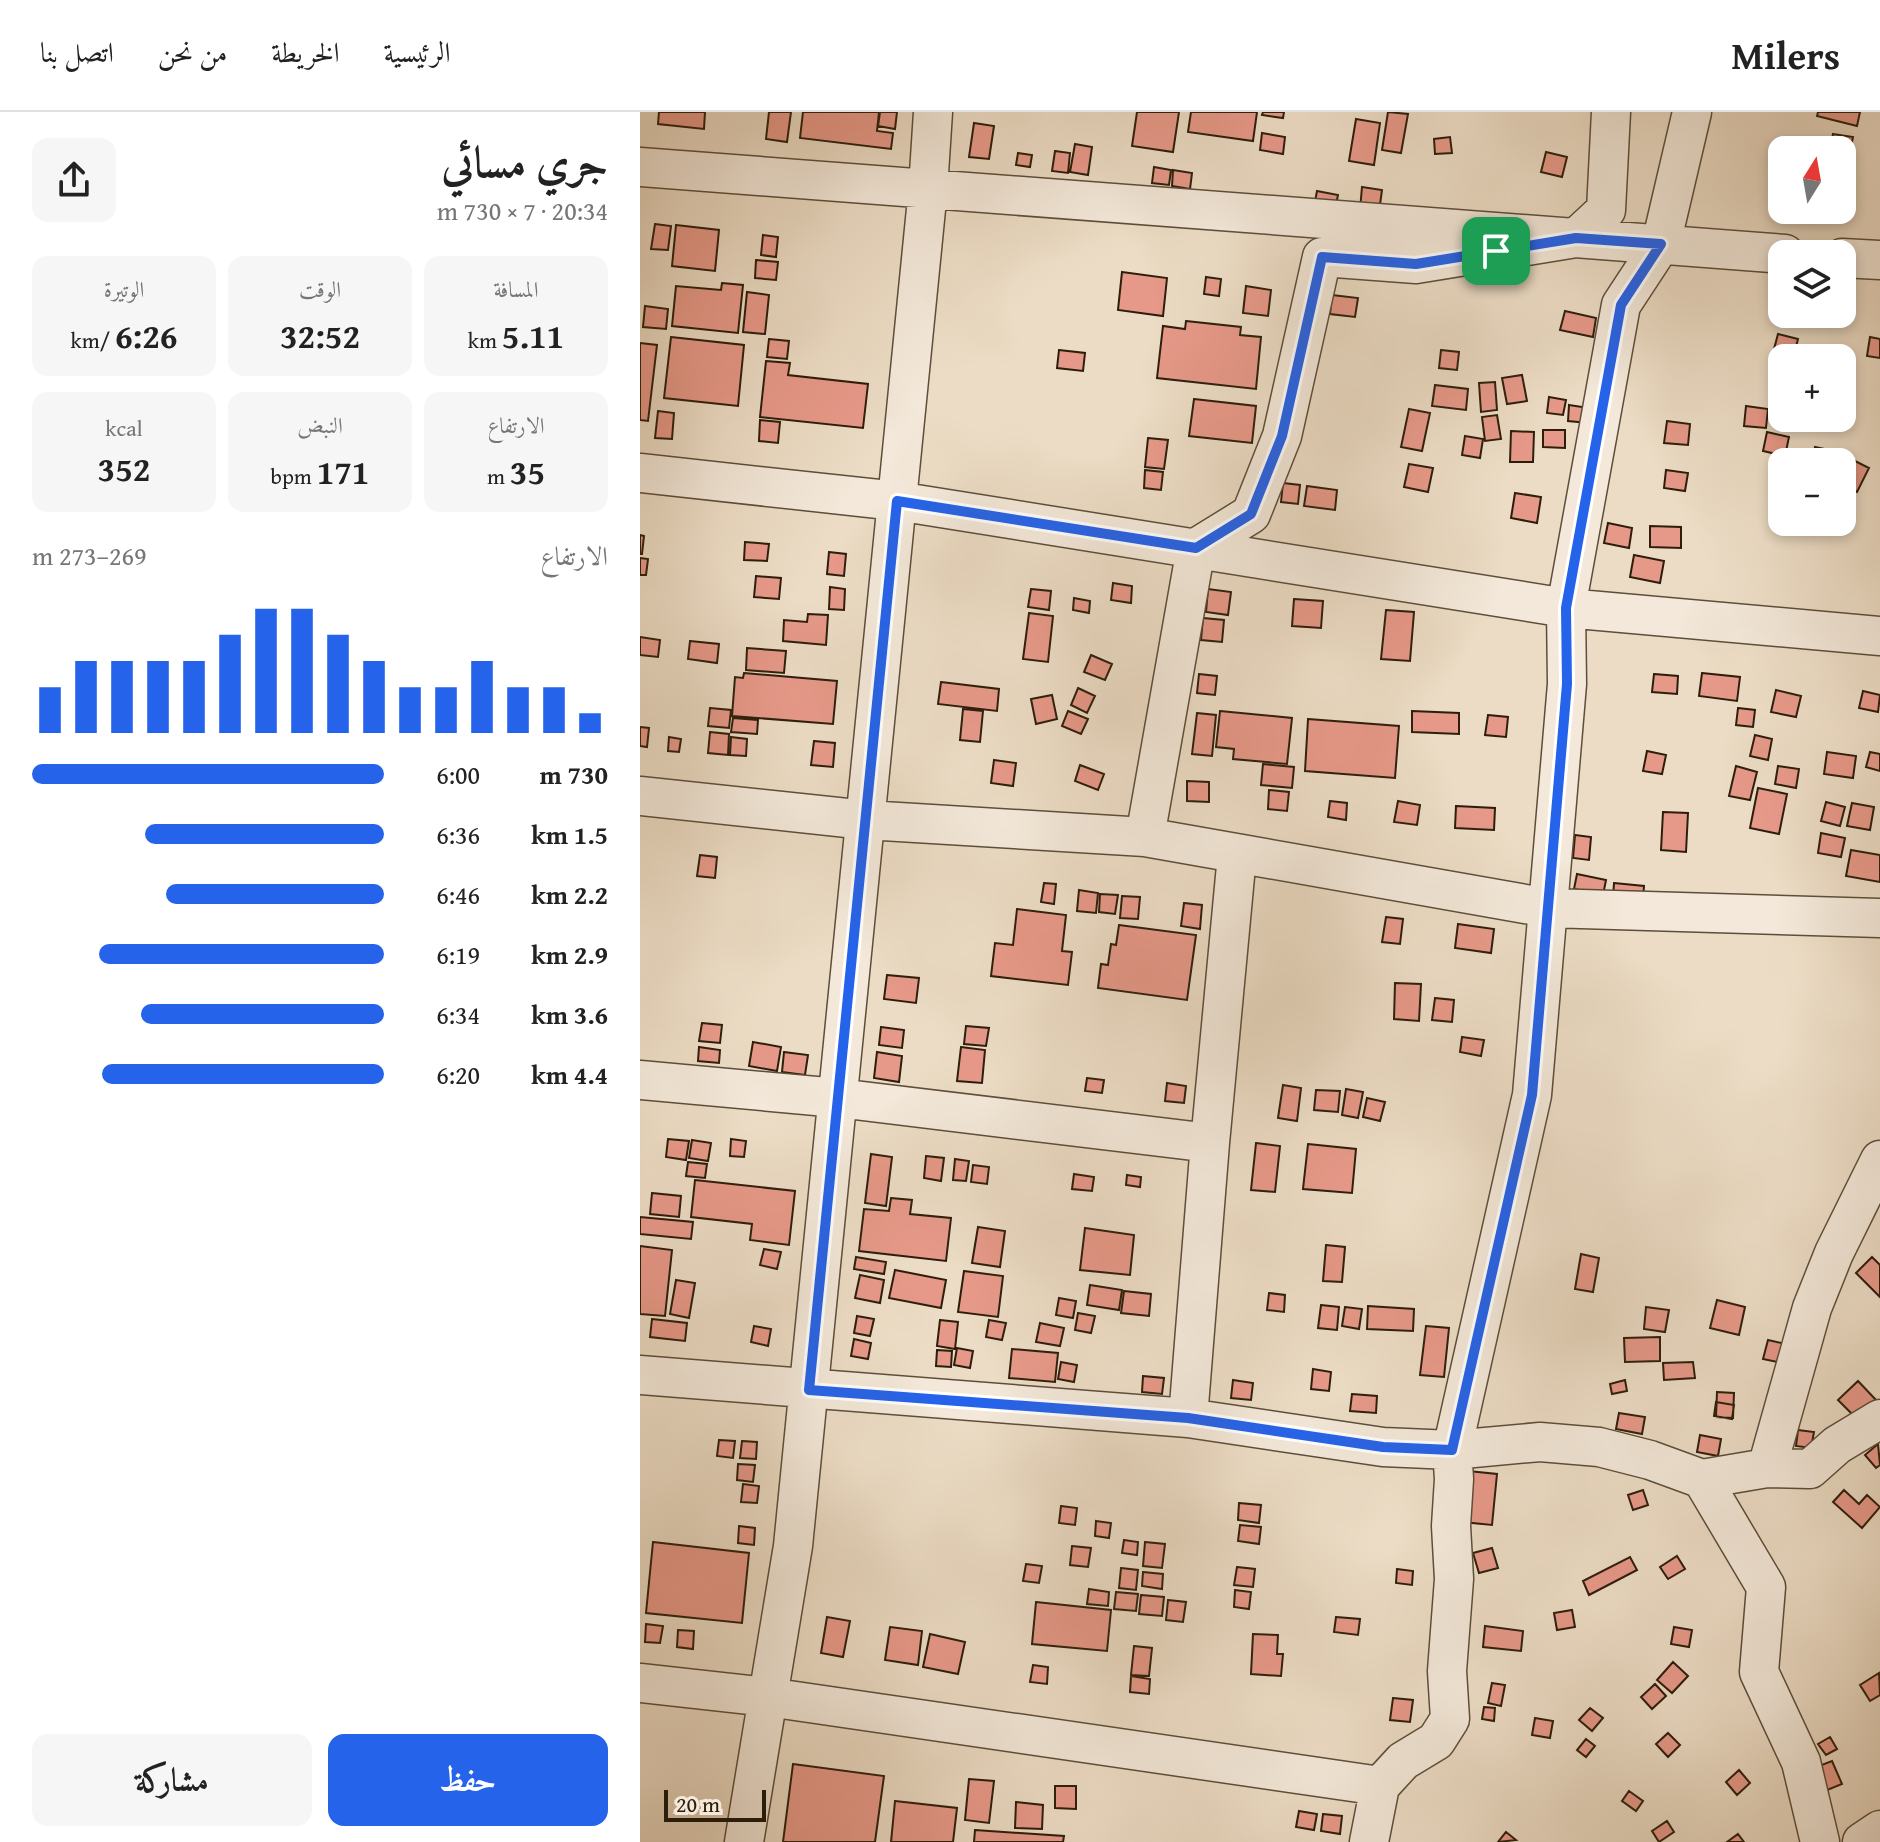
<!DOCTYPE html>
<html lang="ar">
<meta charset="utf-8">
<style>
:root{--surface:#fff;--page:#f6f6f6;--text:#222;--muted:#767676;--line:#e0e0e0;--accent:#2563eb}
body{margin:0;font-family:"Gentium Book Plus",Amiri,serif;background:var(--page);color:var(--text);direction:rtl;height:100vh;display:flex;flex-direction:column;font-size:30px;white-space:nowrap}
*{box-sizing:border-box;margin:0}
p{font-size:26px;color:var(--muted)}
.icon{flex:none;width:44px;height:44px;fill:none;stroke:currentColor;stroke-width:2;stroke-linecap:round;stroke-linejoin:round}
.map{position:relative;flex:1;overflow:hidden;direction:ltr}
.details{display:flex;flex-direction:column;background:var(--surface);width:640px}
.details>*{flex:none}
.needle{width:52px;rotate:11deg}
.tools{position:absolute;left:1128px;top:24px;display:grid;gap:16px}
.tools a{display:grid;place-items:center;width:88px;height:88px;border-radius:16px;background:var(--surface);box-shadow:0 4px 12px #0003;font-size:40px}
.scale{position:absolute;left:24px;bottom:20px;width:102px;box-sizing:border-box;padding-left:8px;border:4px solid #2d1e0c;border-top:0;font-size:22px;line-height:28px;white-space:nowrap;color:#2d1e0c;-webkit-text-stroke:6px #f3e8d9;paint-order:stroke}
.pin{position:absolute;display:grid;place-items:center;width:68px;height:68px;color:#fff;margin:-34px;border-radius:16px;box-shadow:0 4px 12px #0006}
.round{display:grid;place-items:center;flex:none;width:84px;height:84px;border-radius:16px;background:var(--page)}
.summary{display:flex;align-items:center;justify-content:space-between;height:136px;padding:0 32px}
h1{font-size:44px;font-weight:700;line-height:60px}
.stats{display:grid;grid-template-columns:repeat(3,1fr);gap:12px;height:136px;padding:8px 32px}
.stats div{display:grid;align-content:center;border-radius:16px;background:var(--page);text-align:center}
.stats b{font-size:34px;font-weight:700}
.stats small{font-size:22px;font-weight:400}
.stats p{font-size:22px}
.chart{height:224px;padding:16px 32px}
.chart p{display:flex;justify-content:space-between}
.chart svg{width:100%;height:144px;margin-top:8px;stroke:var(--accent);stroke-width:6}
.button{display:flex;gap:16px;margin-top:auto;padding:16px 32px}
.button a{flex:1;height:92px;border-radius:16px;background:var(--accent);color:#fff;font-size:32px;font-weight:700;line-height:92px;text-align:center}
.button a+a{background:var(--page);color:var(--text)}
ul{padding:0 32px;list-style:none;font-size:26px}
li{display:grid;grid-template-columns:128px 96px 1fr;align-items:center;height:60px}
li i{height:20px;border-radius:10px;background:var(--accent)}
header{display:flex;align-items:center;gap:48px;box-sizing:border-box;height:112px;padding:0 40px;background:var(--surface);border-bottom:2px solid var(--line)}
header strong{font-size:38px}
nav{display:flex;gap:44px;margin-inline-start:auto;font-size:28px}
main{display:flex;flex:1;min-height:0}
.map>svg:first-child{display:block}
.building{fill:#e79989;stroke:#2d1e0c;stroke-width:2}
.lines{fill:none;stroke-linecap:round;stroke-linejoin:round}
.minor-casing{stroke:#5d4e3a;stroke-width:41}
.minor{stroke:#f3e8d9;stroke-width:38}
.route-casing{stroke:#fff;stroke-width:16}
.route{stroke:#2563eb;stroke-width:10}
</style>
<header>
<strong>Milers</strong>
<nav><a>الرئيسية</a><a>الخريطة</a><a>من نحن</a><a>اتصل بنا</a></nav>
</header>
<main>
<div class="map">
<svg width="1240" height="1730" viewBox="0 0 1240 1730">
<rect width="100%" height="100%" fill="#ecdcc5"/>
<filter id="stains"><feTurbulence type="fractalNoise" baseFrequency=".0025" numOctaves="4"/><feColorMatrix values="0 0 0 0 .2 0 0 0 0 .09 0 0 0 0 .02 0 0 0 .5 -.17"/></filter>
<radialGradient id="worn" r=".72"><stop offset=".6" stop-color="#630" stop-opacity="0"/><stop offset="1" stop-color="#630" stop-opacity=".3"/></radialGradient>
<!-- building -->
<path class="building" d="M19,0H65L64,17L18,12Z
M129,0H151L147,30L126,27Z
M163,0H239L237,19L253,21L251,37L160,26Z
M240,0H257L255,17L238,14Z
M497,0H539L533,40L492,34Z
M551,0H617L613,29L548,20Z
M623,0H644L643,6L622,3Z
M748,0L768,2L761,41L742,38Z
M1178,0H1220L1217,14L1177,4Z
M716,7L740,11L734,53L709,49Z
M334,11L354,14L349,47L329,45Z
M622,21L645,25L643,42L620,38Z
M1193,22L1213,25L1209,45L1202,44V38H1190Z
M810,25L812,41L795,42L794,27Z
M435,32L452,35L448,63L430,60Z
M415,39L430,41L428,61L412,59Z
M906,40L927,45L922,65L901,60Z
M378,41L392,43L390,55L376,53Z
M514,55L531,58L529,73L512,71Z
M533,58L552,61L550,77L532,74Z
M722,75L742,78L739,100L720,98Z
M677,79L698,83L695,98L674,95Z
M15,112L31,114L28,138L11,137Z
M36,113L79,118L75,159L32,154Z
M123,123L138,125L136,145L121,143Z
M116,148L138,150L136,168L115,166Z
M482,160L527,166L523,204L478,198Z
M566,165L581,167L579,184L564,182Z
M82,171L103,173L98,221L32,214L36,174L81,178Z
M606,174L631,178L628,204L603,201Z
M107,180L129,183L125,222L103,220Z
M692,183L718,186L715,205L690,202Z
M5,194L28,197L26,217L3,215Z
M925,199L956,206L953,225L920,218Z
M546,209L601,215L600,223L621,225L616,277L517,266L523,214L545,217Z
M1138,222L1158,227L1153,246H1142V254L1130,252Z
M31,225L104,233L98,294L24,286Z
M1230,225L1240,227V246L1227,244Z
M129,227L149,229L147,247L127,245Z
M0,231L17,233L8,309L0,308Z
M419,238L445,241L443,259L417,256Z
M801,238L819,240L817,258L799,256Z
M126,249L150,251L148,263L228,272L223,316L120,305Z
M882,263L887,289L867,292L862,266Z
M855,270L857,298L841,300L839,271Z
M795,273L828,277L826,298L792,294Z
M909,285L926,288L923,303L907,301Z
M554,287L616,294L612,331L549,324Z
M929,293L949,296L948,311L928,309Z
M1106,294L1128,297L1126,316L1104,314Z
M769,297L790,301L782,339L761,335Z
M18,299L34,301L32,327L15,326Z
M857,303L861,327L845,329L842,305Z
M1148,306H1166L1164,316L1146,313Z
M120,308L140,310L138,331L119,329Z
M1027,309L1050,312L1048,333L1024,331Z
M903,318H925V336L903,335Z
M871,319L894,320L893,350H870Z
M1127,320L1149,325L1145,344L1123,339Z
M825,324L843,327L840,346L822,343Z
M508,326L528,328L524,357L505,355Z
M1175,335L1199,340L1197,350H1172Z
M1209,346L1229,356L1217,380L1202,373V358Z
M769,352L793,356L788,380L764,375Z
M505,358L523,360L521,378L504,376Z
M1026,358L1048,361L1045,379L1024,376Z
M643,371L660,373L658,392L641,390Z
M667,374L697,378L695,398L664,394Z
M875,381L901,385L897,411L871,406Z
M968,411L992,416L989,436L964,431Z
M1010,414L1041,415V436L1010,435Z
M0,423L4,424L2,442H0Z
M105,430L129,432L127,449L104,448Z
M189,440L206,442L204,464L187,462Z
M994,443L1024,449L1020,471L990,465Z
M0,446L8,447L6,463H0Z
M116,464L141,466L139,487L114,485Z
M473,471L492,474L491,491L471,488Z
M190,475L205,477L204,498L189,497Z
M391,477L411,479L409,498L388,495Z
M568,477L591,480L588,503L566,500Z
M434,486L450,489L449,501L433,498Z
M654,487L683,489L681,516L652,514Z
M746,498L774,500L770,549L741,547Z
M389,501L413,504L408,550L383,547Z
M168,502L188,503L186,533L143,529L144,508L167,510Z
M563,506L584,508L582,530L561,528Z
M0,525L20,528L18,545L0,543Z
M50,529L79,532L77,551L48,547Z
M107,536L146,539L144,561L106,558Z
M451,543L472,552L465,568L444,560Z
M104,561L197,569L193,612L92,604L95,565L103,566Z
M1062,561L1100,565L1097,589L1059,584Z
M559,562L577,564L575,583L557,581Z
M1014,562L1038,564L1037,582L1012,580Z
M301,570L359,577L357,599L298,592Z
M438,576L455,584L447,601L431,593Z
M1136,578L1161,584L1156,605L1131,600Z
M1223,579L1240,583L1238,600L1219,596Z
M412,583L417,607L396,612L391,587Z
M70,596L91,598L89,616L68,614Z
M1098,596L1115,598L1113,615L1096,613Z
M323,597L343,599L340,630L320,628Z
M428,599L448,607L441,622L422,614Z
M580,599L652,606L647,652L593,647L594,637L576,635Z
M772,599L819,601V622L772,620Z
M557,601L576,603L572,644L552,642Z
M848,603L868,605L866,625L845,623Z
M93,606L118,608L117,622L91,620Z
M668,607L759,614L755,666L665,659Z
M0,615L9,616L7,635L0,634Z
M70,620L89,622L88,643L68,641Z
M1115,623L1132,627L1128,648L1110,644Z
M29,625L41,627L39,640L28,639Z
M91,625L107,627L106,644L90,643Z
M174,629L195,631L193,655L171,653Z
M1007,639L1026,643L1022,662L1003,659Z
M1187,640L1216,644L1213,666L1184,662Z
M1230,640L1240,642V659L1226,655Z
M354,648L376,651L373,674L351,671Z
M623,652L654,655L652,676L621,673Z
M440,653L464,662L458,678L435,669Z
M1096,654L1117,660L1110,688L1089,684Z
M1138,654L1159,657L1156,676L1135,672Z
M547,669L569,670V690L547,689Z
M1118,676L1147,682L1139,722L1110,716Z
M629,678L649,680L647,699L628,697Z
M690,689L707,691L706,708L688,705Z
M758,689L780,693L777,713L754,710Z
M1186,690L1205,695L1200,714L1181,709Z
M1212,691L1234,695L1230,718L1207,714Z
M816,694L855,696L854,718L815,716Z
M1023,700L1048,701L1046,740L1021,738Z
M1181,721L1205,726L1201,745L1178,741Z
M935,723L951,725L949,748L933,746Z
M1211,738L1240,743V770L1206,764Z
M60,743L77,745L75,766L57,764Z
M937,762L966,768L963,783L934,777Z
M404,771L416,772L414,792L401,790Z
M974,771L1004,774L1003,788L973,786Z
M439,778L458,781L456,801L437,799Z
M460,782L478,783L475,802L459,800Z
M482,784L500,785L498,807L480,806Z
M544,791L562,793L560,817L541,814Z
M377,797L426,803L422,839L432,840L428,873L351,864L355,831L373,833Z
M746,805L763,807L760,832L742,830Z
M818,812L854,817L851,841L815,836Z
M479,813L556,823L547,888L458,876L461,852L468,853L471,832L476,833Z
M247,863L279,866L276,891L244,887Z
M755,871L781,872L779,909L754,907Z
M795,886L814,888L812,910L792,908Z
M62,911L82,913L80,931L59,929Z
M326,914L349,916L346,934L324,932Z
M241,915L264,918L262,936L239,933Z
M822,925L844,928L841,944L820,940Z
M113,930L141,935L137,959L109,954Z
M59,935L80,938L79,951L58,949Z
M321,935L345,938L342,971L317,969Z
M144,940L168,943L165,963L142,960Z
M237,940L262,944L259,970L234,966Z
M447,966L464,968L462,981L445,979Z
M527,971L546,974L544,991L525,989Z
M643,973L661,976L657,1009L638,1006Z
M706,977L723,980L718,1006L702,1003Z
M676,978L700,979L698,1000L674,998Z
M727,986L745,990L740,1009L723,1005Z
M28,1027L49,1029L46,1048L26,1045Z
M91,1027L106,1029L104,1045L90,1044Z
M52,1028L71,1031L68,1049L49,1046Z
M616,1031L640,1034L635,1080L611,1078Z
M668,1032L716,1037L712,1081L663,1077Z
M231,1042L252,1045L246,1094L225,1091Z
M286,1044L304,1046L301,1069L284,1066Z
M315,1047L329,1049L326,1069L313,1068Z
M48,1050L67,1052L65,1066L46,1064Z
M333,1053L349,1055L347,1072L331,1070Z
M434,1062L454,1065L452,1079L432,1077Z
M487,1063L501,1065L500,1075L486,1073Z
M55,1068L155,1079L149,1133L110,1128L112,1112L51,1105Z
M12,1081L41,1084L39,1105L10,1102Z
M251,1086L272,1088L270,1102L311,1106L306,1149L219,1139L224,1097L249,1099Z
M0,1105L53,1110L51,1127L0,1122Z
M338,1115L365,1119L360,1155L332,1151Z
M445,1116L494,1123L490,1163L440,1158Z
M686,1133L705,1135L702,1170L683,1169Z
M0,1134L32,1138L25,1204L0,1202Z
M124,1137L141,1140L137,1157L120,1153Z
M941,1142L959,1146L953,1180L935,1177Z
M216,1145L246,1150L244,1162L214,1157Z
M1232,1145L1240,1153V1185L1216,1161Z
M255,1158L306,1168L301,1196L249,1186Z
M324,1159L363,1164L358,1205L318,1200Z
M220,1163L244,1168L240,1191L215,1186Z
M36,1168L55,1171L49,1206L30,1202Z
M450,1173L482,1178L479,1198L447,1193Z
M484,1179L511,1182L509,1204L481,1201Z
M629,1181L645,1183L644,1200L627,1198Z
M419,1186L436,1189L433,1206L416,1203Z
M1077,1188L1105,1195L1099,1223L1070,1216Z
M681,1193L699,1195L697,1218L678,1216Z
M728,1194L774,1197L773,1219L727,1217Z
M705,1195L722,1197L719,1217L702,1214Z
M1006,1195L1029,1198L1025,1220L1004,1217Z
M438,1201L455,1204L451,1221L435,1218Z
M217,1204L234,1207L230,1224L214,1221Z
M12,1207L47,1211L45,1229L10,1225Z
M300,1208L318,1210L315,1237L297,1234Z
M349,1208L366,1211L362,1228L346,1225Z
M400,1211L424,1216L420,1234L396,1230Z
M114,1214L131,1217L128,1234L111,1230Z
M786,1214L809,1216L804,1265L780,1263Z
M1020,1225V1249L985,1250L984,1226Z
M214,1227L231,1231L228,1247L211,1244Z
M1128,1228L1146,1232L1142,1251L1123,1247Z
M317,1236L333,1239L330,1256L314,1253Z
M372,1237L418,1241L415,1270L369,1266Z
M297,1238L312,1239L311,1255L296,1254Z
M421,1250L437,1253L434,1270L418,1267Z
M1053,1250L1055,1266L1024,1268L1023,1251Z
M673,1257L691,1260L689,1279L671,1277Z
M503,1264L524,1266L522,1282L502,1280Z
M593,1268L613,1271L611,1288L591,1286Z
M985,1268L987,1279L972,1282L970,1272Z
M1218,1269L1237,1289L1218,1308L1198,1288Z
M1077,1280L1094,1281L1093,1306L1076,1305Z
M712,1282L737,1284L736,1301L710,1299Z
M1076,1290L1094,1293L1092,1307L1074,1304Z
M979,1301L1005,1305L1002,1322L976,1317Z
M1158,1318L1174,1320L1171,1336L1156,1334Z
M1060,1323L1081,1327L1078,1344L1057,1340Z
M79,1328L95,1329L93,1346L77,1344Z
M102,1329L117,1330L116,1347L100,1346Z
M1238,1332L1240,1353L1236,1356L1225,1343Z
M98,1352L115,1353L113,1370L97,1368Z
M828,1359L857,1362L852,1413L823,1410Z
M103,1372L119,1374L117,1391L101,1390Z
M1003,1378L1008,1393L993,1398L988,1383Z
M1204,1378L1219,1392L1227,1383L1240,1395L1222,1416L1193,1390Z
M599,1391L621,1393L619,1411L598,1408Z
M421,1394L437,1396L435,1413L419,1411Z
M456,1409L471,1411L469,1426L455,1424Z
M600,1413L621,1415L619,1432L598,1429Z
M99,1414L115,1416L114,1433L98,1431Z
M484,1428L498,1430L497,1443L482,1441Z
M13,1430L109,1441L102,1511L6,1501Z
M505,1430L525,1432L522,1456L503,1454Z
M432,1434L451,1436L448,1455L430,1453Z
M852,1436L858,1456L839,1461L833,1441Z
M1037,1444L1045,1457L1028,1467L1020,1455Z
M990,1445L997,1458L949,1483L943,1469Z
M386,1452L402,1454L399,1471L383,1469Z
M597,1455L615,1457L613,1475L594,1473Z
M481,1456L498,1458L496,1478L479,1476Z
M757,1457L773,1459L772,1473L756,1471Z
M503,1460L523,1462L522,1477L502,1474Z
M449,1477L469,1480L468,1494L447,1492Z
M595,1478L611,1480L609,1497L594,1495Z
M476,1480L498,1482L496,1499L474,1497Z
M501,1483L524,1485L522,1504L499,1502Z
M528,1488L546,1490L543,1510L526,1508Z
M396,1490L471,1498L467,1539L392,1532Z
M932,1498L935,1515L917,1518L914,1501Z
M187,1505L210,1509L203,1545L181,1541Z
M696,1505L720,1507L718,1523L694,1520Z
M6,1512L23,1514L20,1531L5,1530Z
M845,1514L883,1519L881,1539L843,1535Z
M250,1515L282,1519L278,1553L245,1548Z
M1034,1515L1052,1518L1049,1535L1031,1532Z
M38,1518L54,1519L53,1537L37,1535Z
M290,1522L325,1530L318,1562L283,1555Z
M613,1522L638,1523L637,1542H643L641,1564L611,1562Z
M494,1534L512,1536L509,1564L491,1563Z
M1033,1550L1048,1564L1032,1581L1017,1568Z
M393,1553L408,1555L407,1572L390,1570Z
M1239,1561L1240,1583L1230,1589L1220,1573Z
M491,1564L510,1567L509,1582L490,1580Z
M852,1571L865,1573L861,1594L848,1591Z
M1015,1572L1026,1584L1012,1597L1001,1585Z
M753,1586L773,1588L770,1610L750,1608Z
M844,1595L855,1596L854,1609L842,1607Z
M950,1596L963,1606L952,1619L939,1608Z
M895,1606L913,1609L910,1626L892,1623Z
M1028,1621L1040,1633L1028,1645L1016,1632Z
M1190,1625L1197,1637L1186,1643L1178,1632Z
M946,1627L955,1634L946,1645L937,1638Z
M1192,1649L1202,1672L1180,1681L1171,1657Z
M153,1652L244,1664L235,1730H143Z
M1099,1658L1110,1671L1097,1683L1086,1670Z
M329,1667L354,1669L349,1711L325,1708Z
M415,1674H436V1697L415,1696Z
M989,1679L1003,1689L996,1699L982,1689Z
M255,1689L317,1696L313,1730H251Z
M376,1690L403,1693L402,1717L375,1716Z
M659,1699L677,1702L674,1718L656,1715Z
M683,1702L702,1704L700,1722L681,1719Z
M1027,1709L1034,1720L1019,1730L1012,1719Z
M335,1718L424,1724L423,1730H334Z
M866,1720L876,1728L858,1730Z
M1098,1722L1104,1730H1087Z"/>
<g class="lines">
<!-- minor casing -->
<g class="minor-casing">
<path id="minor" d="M0,55L1145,142
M1202,146L1240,148
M0,361L257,389L926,496L1240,524
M0,684L226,708L505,725L908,796L1240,806
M505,725L556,436L611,402L642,324L682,145L776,152L936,126L966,98L971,0
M0,968L198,986L570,1031
M0,1263L548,1306L743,1335L812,1338L900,1330L959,1335L1010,1348L1062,1367L1127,1356L1170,1357L1197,1333L1240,1307
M548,1306L570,1031L597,743
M1127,1356L1172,1196L1194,1141L1240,1048
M1062,1367L1126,1475L1119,1560L1161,1650L1180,1730
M0,1571L128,1585L740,1674
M104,1730L153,1434L288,77L293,0
M729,1730L740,1674L763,1649L796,1629L810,1607L807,1559L814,1467L811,1414L814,1367L812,1338L892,983L927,572L926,496L981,193L1021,132L1052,0
M1222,1730L1240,1718"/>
</g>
<!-- minor -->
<use href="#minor" class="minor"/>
</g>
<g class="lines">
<!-- route casing -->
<g class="route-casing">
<path id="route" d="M936,126L1021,132L981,193L926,496L927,572L892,983L812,1338L743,1335L548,1306L169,1278L257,389L556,436L611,402L642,324L682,145L776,152Z"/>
</g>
<!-- route -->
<use href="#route" class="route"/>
</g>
<rect width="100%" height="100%" filter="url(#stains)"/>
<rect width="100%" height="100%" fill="url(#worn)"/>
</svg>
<div class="tools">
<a><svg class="needle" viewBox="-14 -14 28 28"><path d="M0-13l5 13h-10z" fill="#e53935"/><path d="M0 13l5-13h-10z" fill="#767676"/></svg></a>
<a><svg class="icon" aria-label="layers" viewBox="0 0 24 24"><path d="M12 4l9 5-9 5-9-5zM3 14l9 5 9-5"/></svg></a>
<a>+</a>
<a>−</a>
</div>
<div class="scale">20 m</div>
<div class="pin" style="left:856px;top:139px;background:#1e9e55"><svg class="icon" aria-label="arrive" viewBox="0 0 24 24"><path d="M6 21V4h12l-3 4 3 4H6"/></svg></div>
</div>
<section class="details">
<div class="summary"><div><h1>جري مسائي</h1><p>20:34 · 7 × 730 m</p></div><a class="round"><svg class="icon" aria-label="share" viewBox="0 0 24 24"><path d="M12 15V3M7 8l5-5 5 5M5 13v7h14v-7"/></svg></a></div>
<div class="stats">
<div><p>المسافة</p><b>5.11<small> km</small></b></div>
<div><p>الوقت</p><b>32:52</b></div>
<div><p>الوتيرة</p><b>6:26<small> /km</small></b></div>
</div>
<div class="stats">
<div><p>الارتفاع</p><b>35<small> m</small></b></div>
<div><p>النبض</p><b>171<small> bpm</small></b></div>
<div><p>kcal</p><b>352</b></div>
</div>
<div class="chart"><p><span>الارتفاع</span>269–273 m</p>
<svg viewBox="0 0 160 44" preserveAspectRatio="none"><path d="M5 44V30M15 44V22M25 44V22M35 44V22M45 44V22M55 44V14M65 44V6M75 44V6M85 44V14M95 44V22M105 44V30M115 44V30M125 44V22M135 44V30M145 44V30M155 44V38"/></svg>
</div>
<ul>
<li><b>730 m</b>6:00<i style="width:100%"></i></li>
<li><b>1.5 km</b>6:36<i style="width:68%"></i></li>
<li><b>2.2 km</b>6:46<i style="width:62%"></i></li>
<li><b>2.9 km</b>6:19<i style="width:81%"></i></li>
<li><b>3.6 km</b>6:34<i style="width:69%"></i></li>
<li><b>4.4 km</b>6:20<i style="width:80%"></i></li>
</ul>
<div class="button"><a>حفظ</a><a>مشاركة</a></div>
</section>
</main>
